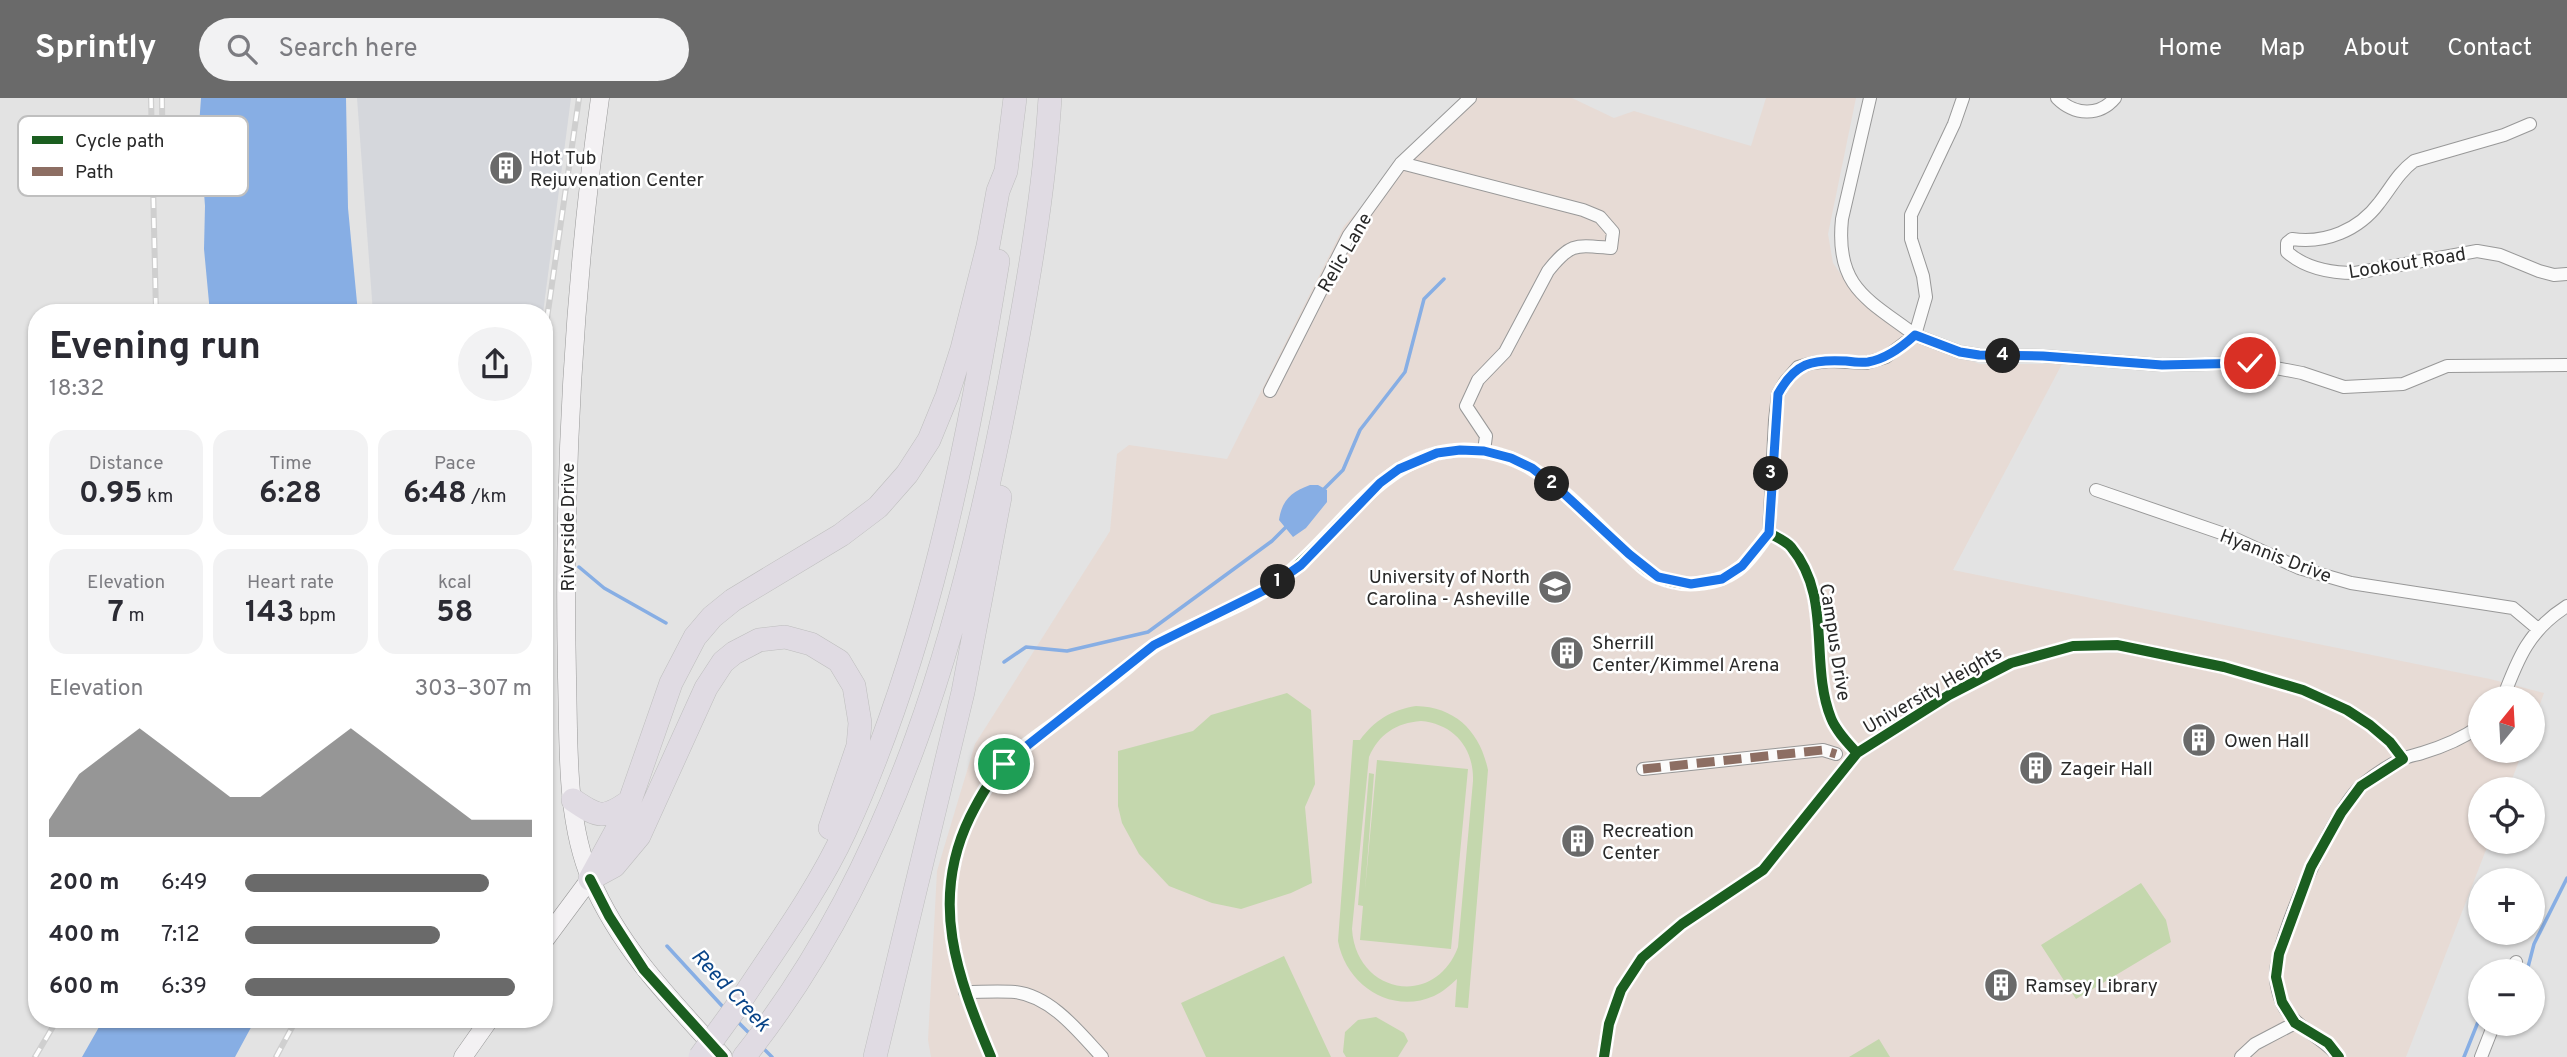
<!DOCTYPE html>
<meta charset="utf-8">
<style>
:root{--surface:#fff;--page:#f2f2f3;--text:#2b2b33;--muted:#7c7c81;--accent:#6a6a6a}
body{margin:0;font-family:Overpass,sans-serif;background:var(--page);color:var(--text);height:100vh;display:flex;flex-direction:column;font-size:26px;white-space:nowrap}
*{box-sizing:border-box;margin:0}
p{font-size:23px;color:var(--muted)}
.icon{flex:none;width:38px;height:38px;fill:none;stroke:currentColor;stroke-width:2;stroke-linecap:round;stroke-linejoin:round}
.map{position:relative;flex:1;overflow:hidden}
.panel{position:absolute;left:28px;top:206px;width:525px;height:724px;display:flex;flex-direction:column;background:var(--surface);border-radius:28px;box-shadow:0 2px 5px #0004}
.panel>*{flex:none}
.needle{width:46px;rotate:18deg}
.buttons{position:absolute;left:2468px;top:588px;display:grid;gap:14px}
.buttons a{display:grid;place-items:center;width:77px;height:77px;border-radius:50%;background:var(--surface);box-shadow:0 2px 5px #0004;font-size:35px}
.pin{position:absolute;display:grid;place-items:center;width:60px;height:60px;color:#fff;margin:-30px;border:4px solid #fff;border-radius:50%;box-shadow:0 2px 7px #0007}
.km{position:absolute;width:35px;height:35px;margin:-18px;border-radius:50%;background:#222;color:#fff;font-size:19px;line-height:35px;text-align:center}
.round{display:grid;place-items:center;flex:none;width:74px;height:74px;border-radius:37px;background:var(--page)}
.headline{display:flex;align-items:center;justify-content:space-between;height:119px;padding:0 21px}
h1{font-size:38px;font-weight:700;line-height:52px}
.stats{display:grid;grid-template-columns:repeat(3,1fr);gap:10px;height:119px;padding:7px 21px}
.stats div{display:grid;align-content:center;border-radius:18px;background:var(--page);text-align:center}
.stats b{font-size:30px;font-weight:700}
.stats small{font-size:19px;font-weight:400}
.stats p{font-size:19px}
.chart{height:196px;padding:14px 21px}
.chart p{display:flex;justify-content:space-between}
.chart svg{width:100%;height:126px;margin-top:7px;fill:var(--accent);opacity:.7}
ul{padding:0 21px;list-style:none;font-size:23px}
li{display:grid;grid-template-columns:112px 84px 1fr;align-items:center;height:52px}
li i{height:18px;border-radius:9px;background:var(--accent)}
header{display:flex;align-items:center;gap:42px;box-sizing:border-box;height:98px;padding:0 35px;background:var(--accent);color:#fff}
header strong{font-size:33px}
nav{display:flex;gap:38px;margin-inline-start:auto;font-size:24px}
.search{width:490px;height:63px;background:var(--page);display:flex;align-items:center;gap:18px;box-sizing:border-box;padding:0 24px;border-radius:38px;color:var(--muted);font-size:26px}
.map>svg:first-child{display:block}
.built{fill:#d5d7dc}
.education{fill:#e7dbd5}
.green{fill:#c4d7ad;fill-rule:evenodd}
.water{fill:#87aee4}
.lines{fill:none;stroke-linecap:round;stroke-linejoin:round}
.stream{stroke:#87aee4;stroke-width:3.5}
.street-casing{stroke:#989898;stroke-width:14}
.secondary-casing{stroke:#989898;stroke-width:19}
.highway-casing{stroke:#bebebe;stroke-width:24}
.street{stroke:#fbfbfb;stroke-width:12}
.secondary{stroke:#f3f1f3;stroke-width:18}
.highway{stroke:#e0dbe3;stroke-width:23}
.rail-casing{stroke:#cfcfcf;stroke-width:6}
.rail{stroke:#fff;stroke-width:3.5;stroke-dasharray:10;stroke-linecap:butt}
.highway-bridge-casing{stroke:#bebebe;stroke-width:24;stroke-linecap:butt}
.highway-bridge{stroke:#e0dbe3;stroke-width:23}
.quiet{stroke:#8d6e63;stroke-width:9;stroke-dasharray:18 9;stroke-linecap:butt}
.cycleway-casing{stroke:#fff;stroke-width:15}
.cycleway{stroke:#1b5e20;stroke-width:10}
.route-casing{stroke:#fff;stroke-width:14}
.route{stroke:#1a73e8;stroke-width:9}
.labels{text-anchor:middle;stroke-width:5;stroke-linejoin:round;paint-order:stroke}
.poi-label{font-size:19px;fill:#292929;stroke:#fff;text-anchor:start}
.street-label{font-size:19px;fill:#292929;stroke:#fff}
.water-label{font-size:21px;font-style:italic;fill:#094488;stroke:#fff}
.key{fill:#fff;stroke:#bfbfbf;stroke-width:2}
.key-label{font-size:19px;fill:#292929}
</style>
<header>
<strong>Sprintly</strong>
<div class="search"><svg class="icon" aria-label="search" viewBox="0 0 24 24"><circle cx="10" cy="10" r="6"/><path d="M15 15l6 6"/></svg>Search here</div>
<nav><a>Home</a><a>Map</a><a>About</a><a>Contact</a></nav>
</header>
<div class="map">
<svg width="2567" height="959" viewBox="0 0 2567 959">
<rect width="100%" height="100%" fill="#e3e3e3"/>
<!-- built -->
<path class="built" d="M357,0H571L543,215H373Z"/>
<!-- education -->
<path class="education" d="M1460,0H1572L1614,20L1634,13L1751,48L1766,0H1856L1828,136L1833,165L1853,194L1882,221L1921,245L1980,266H2062L1953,472L2490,581L2544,595L2532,628V600H2480V653H2523L2508,691H2480V744H2489L2406,959H931L928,942L937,773L975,646L1110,433L1117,356L1129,347L1227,361L1344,128Z"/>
<!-- green -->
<path class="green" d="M1287,595L1311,612L1315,686L1305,709L1312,785L1291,795L1241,811L1212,805L1169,788L1139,756L1122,725L1118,708V653L1193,633L1211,617Z
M1416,608C1456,609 1480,634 1488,672L1468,910L1455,909L1457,881C1450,887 1443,894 1434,898C1391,917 1346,887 1338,843L1353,642H1360C1375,622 1391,612 1416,608ZM1421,623C1454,626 1474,650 1473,683L1458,849C1435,911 1356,896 1352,831L1369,659C1379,636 1396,625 1421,623Z
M1377,662L1468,671L1451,851L1360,842L1363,808L1358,807L1369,675L1374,676L1365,792Z
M2141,785L2166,822L2171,844L2076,901L2041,847Z
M1284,858L1331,959H1206L1181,905Z
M1376,919L1404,935L1408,943L1398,959H1346L1343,954L1345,934L1358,922Z
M1879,941L1890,959H1849Z"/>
<!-- water -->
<path class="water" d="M201,0H346L348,110L358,215H210L204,151L205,108L199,28Z
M1310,387H1318L1327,392V404L1306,430L1293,439L1279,422C1282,402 1291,394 1310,387Z
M103,922H255L235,959H82Z"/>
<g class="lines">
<!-- stream -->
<path class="stream" d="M1322,393L1343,372L1360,332L1405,274L1424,201L1444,181
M579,469L604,490L666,525
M1004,564L1026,549L1067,553L1148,534L1272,443L1287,428
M667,848L724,910
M2527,873L2534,846L2567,780
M2480,905V906
M737,923L751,937
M761,948L772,959
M2464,959L2480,919"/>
<!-- street casing -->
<g class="street-casing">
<path id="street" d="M1870,0L1842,121C1835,189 1867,201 1915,237L1960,254L1979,257L2043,258L2162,267L2250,265L2302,275L2344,289L2403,286L2447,268L2567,267
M2057,0C2074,17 2099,19 2115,0
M2530,26L2504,37L2414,63C2398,75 2391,90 2379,105C2359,132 2325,146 2292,141L2287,145V154C2305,170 2332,175 2355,175L2477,153L2500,157L2539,173L2554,177L2567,176
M1401,65L1583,112L1600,119L1613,134L1611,150C1576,147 1571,144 1548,173L1505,254L1478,282L1466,308L1486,338L1484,353
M1270,293L1349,137L1401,65L1470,0
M2096,392L2227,437L2299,470L2351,485L2513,510L2538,531
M1769,435L1775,322L1778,296L1785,284L1798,269L1812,265L1830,263L1866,265L1886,259L1915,237L1926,199L1923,178L1911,141V117L1954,26L1963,0
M2503,600C2518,560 2529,532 2567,508
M1643,671L1823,652L1836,656
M2512,873L2516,864
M965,894C981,894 998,893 1015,894C1051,898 1079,934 1102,959
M991,959C957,878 929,803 970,719C979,701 990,681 1004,666C1024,646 1051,630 1073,612C1090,599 1106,587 1123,573C1134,564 1145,553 1157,546C1197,523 1242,510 1279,483C1338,439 1382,352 1464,352C1487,352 1509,358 1529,369C1563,389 1591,421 1619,447C1630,457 1644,473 1658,479C1684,491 1720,487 1741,469C1752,460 1760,446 1769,435C1776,439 1786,443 1791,449C1833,499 1809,565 1831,620C1836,633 1848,645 1857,655
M1604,959L1609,926L1621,892L1642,860L1682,826L1763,772L1857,655L1949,597L2011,565L2073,548L2117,547L2224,569L2303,592L2347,612L2370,627L2390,644L2403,661
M2241,959L2255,946L2295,925
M2339,959C2322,938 2294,930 2282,905C2279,898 2276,886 2276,879C2274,843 2334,711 2362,687C2373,678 2389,667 2402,661C2408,658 2416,657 2422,655C2442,649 2463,640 2480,628
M2481,959L2494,926"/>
</g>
<!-- secondary casing -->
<g class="secondary-casing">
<path id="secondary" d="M600,0C573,192 563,385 567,579C569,645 565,720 591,782C621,852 673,904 723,959
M544,843L590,781
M463,959L489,922"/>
</g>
<!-- highway casing -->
<g class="highway-casing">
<path id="highway" d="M573,702C599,720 604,721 630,703
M590,781L625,717L671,585L695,539L712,519L733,502L841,437L878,409L907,376L929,342L947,298L962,251L988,148L998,93L1006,73L1015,0
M590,781L614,768L639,738L706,590L723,564L734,555L759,542L785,539L811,546L839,563L854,588L860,625L858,648L830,730
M740,904C776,849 818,792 845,733C926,557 967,353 998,163
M744,959C897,767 963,524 1009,287C1027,192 1044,97 1050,0
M875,959L963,594L1000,399"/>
</g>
<!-- street -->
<use href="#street" class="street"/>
<!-- secondary -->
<use href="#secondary" class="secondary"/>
<!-- highway -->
<use href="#highway" class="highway"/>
<!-- rail casing -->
<g class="rail-casing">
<path id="rail" d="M151,0L156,215
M162,0L163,96
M544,241L579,0
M35,959L57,922
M276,959L296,922"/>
</g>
<!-- rail -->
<use href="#rail" class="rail"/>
<!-- highway-bridge casing -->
<g class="highway-bridge-casing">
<path id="highway-bridge" d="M700,959L740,904"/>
</g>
<!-- highway-bridge -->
<use href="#highway-bridge" class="highway-bridge"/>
<!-- quiet -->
<path class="quiet" d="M1643,671L1823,652L1836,656"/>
<!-- cycleway casing -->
<g class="cycleway-casing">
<path id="cycleway" d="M590,781L609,818L644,872L723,959
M991,959C957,878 929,803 970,719C979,701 990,681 1004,666C1024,646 1051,630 1073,612C1090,599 1106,587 1123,573C1134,564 1145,553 1157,546C1197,523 1242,510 1279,483C1338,439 1382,352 1464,352C1487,352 1509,358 1529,369C1563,389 1591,421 1619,447C1630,457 1644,473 1658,479C1684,491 1720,487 1741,469C1752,460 1760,446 1769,435C1776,439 1786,443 1791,449C1833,499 1809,565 1831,620C1836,633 1848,645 1857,655
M1604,959L1609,926L1621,892L1642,860L1682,826L1763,772L1857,655L1949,597L2011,565L2073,548L2117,547L2224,569L2303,592L2347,612L2370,627L2390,644L2403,661L2361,688L2341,715L2311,769L2279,856L2276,879L2282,904L2295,925L2328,945L2339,959"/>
</g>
<!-- cycleway -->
<use href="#cycleway" class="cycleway"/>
</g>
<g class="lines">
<!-- route casing -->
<g class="route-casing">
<path id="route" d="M1004,666L1154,547L1267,491L1301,467L1380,385L1399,371L1437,355L1460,352L1484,353L1511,360L1532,370L1560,392L1629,456L1658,479L1691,486L1722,481L1742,468L1769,435L1778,296C1795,265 1811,261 1846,263C1853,264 1861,265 1868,264C1886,261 1902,249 1915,237L1960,254L1979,257L2043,258L2162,267L2250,265"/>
</g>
<!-- route -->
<use href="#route" class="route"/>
</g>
<!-- icons -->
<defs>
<g id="building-disc" transform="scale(1.75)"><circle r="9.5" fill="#6a6a6a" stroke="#fff"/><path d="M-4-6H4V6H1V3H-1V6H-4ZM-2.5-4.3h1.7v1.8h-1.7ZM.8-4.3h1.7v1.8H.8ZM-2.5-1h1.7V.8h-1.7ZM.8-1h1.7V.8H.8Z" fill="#fff"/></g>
<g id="university-disc" transform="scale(1.75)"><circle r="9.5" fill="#6a6a6a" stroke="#fff"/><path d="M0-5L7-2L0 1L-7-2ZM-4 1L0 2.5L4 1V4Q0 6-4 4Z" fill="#fff"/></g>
</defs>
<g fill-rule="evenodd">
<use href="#building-disc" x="506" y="70"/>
<use href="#university-disc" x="1555" y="489"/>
<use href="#building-disc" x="1567" y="555"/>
<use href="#building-disc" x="2199" y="642"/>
<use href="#building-disc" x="2036" y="670"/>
<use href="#building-disc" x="1578" y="743"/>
<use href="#building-disc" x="2001" y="887"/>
</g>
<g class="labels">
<!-- poi labels -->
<g class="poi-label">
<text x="530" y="66">Hot Tub<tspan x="530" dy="22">Rejuvenation Center</tspan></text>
<text x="1530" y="485" text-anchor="end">University of North<tspan x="1530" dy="22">Carolina - Asheville</tspan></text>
<text x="1592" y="551">Sherrill<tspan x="1592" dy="22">Center/Kimmel Arena</tspan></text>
<text x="2224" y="649">Owen Hall</text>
<text x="2060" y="677">Zageir Hall</text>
<text x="1602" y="739">Recreation<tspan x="1602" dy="22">Center</tspan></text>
<text x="2025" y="894">Ramsey Library</text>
</g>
<!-- street labels -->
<g class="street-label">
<text transform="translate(1344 154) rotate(-60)" y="7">Relic Lane</text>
<text transform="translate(2407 164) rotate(-9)" y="7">Lookout Road</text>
<text transform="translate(567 429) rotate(-90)" y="7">Riverside Drive</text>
<text transform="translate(2276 457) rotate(21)" y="7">Hyannis Drive</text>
<text transform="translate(1836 544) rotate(81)" y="7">Campus Drive</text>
<text transform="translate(1932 591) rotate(-30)" y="7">University Heights</text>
</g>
<!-- water labels -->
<g class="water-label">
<text transform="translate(731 892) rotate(47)" y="7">Reed Creek</text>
</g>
</g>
<!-- legend -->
<rect x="18" y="18" width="230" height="80" rx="10" class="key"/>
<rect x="32" y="38" width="31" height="8" fill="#1b5e20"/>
<rect x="32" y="69" width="31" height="9" fill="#8d6e63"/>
<g class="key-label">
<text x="75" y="49">Cycle path</text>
<text x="75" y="80">Path</text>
</g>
</svg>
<div class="buttons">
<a><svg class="needle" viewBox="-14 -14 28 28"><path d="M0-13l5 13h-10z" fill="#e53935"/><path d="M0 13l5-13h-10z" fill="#7c7c81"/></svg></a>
<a><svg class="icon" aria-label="locate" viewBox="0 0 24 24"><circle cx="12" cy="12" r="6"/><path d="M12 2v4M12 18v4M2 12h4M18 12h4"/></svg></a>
<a>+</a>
<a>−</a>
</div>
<div class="pin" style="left:1004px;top:666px;background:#1e9e55"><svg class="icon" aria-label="arrive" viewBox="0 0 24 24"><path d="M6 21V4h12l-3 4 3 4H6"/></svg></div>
<div class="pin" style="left:2250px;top:265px;background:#d93025"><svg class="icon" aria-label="check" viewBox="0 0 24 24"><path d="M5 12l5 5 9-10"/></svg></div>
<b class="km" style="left:1278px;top:484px">1</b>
<b class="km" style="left:1552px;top:386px">2</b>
<b class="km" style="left:1771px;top:376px">3</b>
<b class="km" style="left:2003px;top:258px">4</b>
<section class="panel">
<div class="headline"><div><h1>Evening run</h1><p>18:32</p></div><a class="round"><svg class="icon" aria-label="share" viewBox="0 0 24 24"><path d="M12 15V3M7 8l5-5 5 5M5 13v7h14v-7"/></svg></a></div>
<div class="stats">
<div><p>Distance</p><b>0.95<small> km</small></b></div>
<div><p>Time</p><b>6:28</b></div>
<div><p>Pace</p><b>6:48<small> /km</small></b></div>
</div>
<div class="stats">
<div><p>Elevation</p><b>7<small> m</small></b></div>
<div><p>Heart rate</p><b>143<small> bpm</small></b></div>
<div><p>kcal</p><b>58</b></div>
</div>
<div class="chart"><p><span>Elevation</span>303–307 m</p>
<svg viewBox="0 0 160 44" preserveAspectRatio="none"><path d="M0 44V38L10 22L20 14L30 6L40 14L50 22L60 30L70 30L80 22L90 14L100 6L110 14L120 22L130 30L140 38L150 38L160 38V44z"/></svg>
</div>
<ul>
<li><b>200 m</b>6:49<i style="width:85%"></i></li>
<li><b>400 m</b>7:12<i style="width:68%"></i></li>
<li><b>600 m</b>6:39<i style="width:94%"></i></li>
</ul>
</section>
</div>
